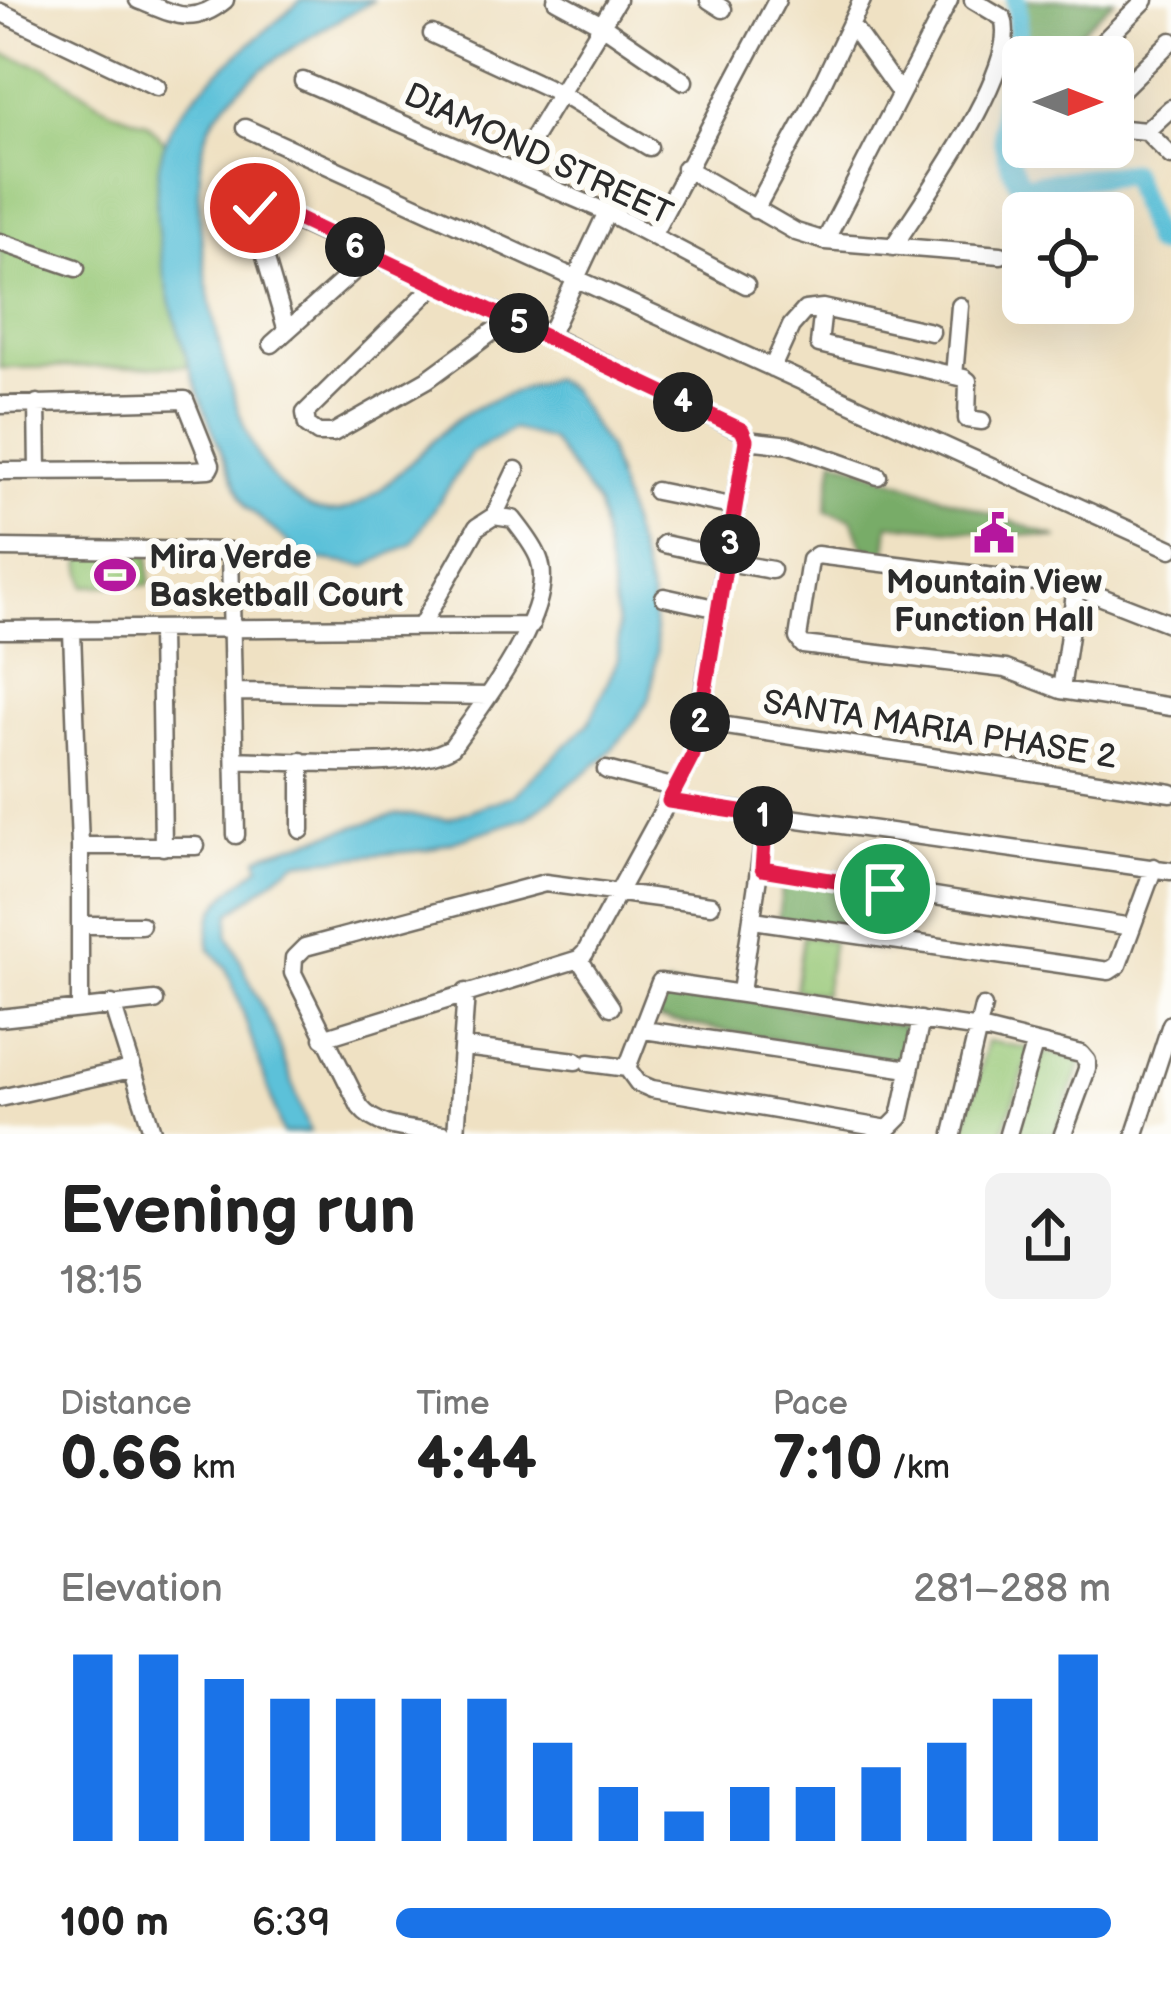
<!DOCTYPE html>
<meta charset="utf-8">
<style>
:root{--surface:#fff;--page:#f2f2f2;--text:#222;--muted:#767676;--accent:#1a73e8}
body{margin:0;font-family:"Balsamiq Sans",sans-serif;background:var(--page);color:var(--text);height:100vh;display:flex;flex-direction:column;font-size:45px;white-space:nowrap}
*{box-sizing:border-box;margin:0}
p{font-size:39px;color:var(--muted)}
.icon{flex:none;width:66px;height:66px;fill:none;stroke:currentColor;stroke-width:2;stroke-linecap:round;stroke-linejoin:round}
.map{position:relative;height:1134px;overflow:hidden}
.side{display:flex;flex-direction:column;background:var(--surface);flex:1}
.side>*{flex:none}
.needle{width:78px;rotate:90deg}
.tools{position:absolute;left:1002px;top:36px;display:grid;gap:24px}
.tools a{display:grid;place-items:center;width:132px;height:132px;border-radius:18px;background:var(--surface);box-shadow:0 12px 48px #0002;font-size:60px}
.pin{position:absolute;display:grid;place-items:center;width:102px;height:102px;color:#fff;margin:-51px;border:6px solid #fff;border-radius:50%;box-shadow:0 3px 12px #0007}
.km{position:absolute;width:60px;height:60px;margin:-30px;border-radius:50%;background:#222;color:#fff;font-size:33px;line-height:60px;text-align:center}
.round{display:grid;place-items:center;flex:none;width:126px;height:126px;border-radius:18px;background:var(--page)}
.head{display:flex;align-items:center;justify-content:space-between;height:204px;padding:0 60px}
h1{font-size:66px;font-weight:700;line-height:90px}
.stats{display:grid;grid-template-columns:repeat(3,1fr);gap:18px;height:204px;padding:12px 60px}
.stats div{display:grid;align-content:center}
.stats b{font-size:60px;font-weight:700}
.stats small{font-size:33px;font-weight:400}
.stats p{font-size:33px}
.chart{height:336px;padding:24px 60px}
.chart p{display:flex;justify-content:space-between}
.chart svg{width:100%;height:216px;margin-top:12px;stroke:var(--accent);stroke-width:6}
ul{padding:0 60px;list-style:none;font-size:39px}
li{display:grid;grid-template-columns:192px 144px 1fr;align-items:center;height:90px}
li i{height:30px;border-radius:15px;background:var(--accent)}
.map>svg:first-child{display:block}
.green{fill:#96c776;stroke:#607950;stroke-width:3}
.forest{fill:#78ac67;stroke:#526c49;stroke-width:3}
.water{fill:#5bc1d9;stroke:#437682;stroke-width:3}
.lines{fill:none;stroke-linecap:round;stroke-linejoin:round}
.river{stroke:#5bc1d9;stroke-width:21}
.minor-casing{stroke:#706b60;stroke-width:21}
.minor{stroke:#fff;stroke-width:16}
.route-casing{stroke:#fff;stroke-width:24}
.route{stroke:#e11d48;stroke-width:15}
.labels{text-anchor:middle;stroke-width:12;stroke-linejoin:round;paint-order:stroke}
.street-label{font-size:33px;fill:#2b2b2b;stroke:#fdfcf7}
.poi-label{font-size:33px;font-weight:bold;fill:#2b2b2b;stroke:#fdfcf7;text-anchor:start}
</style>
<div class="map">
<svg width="1171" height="1134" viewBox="0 0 1171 1134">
<rect width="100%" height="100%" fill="#fdfcf7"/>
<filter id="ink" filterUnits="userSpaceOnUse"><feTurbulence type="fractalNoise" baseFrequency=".00833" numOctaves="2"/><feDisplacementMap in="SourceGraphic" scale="24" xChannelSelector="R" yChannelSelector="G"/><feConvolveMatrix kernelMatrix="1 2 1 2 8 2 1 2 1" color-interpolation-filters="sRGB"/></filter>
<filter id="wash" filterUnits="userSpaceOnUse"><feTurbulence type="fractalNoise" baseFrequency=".004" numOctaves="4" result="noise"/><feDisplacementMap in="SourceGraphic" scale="48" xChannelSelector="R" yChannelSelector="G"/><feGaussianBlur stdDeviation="2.7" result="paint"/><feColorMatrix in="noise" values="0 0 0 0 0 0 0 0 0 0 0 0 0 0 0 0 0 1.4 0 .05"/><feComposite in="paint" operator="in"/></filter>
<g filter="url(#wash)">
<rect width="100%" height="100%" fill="#efe1c3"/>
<!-- green -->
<path class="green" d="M0,53L47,68L112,111L147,123L166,144C143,216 172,296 188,366L0,368Z
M85,554H149V585L85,586L81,562Z
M803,936L833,941L824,994L795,990Z
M987,1041L1032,1049L1002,1134H964Z
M1044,1052L1083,1060L1055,1134H1017Z"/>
<!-- forest -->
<path class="forest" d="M1022,0H1114L1053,57H1023V87L1012,98L1025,36Z
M834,458L1058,538L889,524L886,553L863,547L852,519L826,511Z
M783,882L845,890L841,927L778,919Z
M667,986L914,1028L905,1063L654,1018Z"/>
<!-- water -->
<path class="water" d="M301,0H374C327,26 231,78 209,128C179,195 224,414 268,472C281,489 307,511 328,512C372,515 425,442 459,418C485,400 523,389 552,379L570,389L608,449L652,599L657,652L650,698L629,730L604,758L527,818L426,850L296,862L230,913L228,935L274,1032L310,1132L283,1134L237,995L225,966L210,949C202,906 231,891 260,866L258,858L267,853L397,814L448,819L514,795L589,723L618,659V626L598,506L551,440L513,429L471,453L412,543L367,566L307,558L247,508L241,497C202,410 124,220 171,128C193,86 265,33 301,0Z"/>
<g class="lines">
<!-- river -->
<path class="river" d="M1016,0C1027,67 976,116 1022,186L1130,173L1155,243L1171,245"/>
</g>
</g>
<g filter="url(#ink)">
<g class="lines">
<!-- minor casing -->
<g class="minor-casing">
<path id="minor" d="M138,0C174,14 192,27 225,0
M556,0L602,25L684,81
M709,0L723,9
M0,12L157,87
M852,26L900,93
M432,34L559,93L649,147
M1088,57L1145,0
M303,81L607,212L746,285
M1113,98L1171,41
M245,128L1171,549
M1113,128L1146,131L1171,156
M1146,131L1171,108
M685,168L796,232L825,241L1001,255
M514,169L617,0
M755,210L810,109L862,0
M652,236L777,0
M825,241L949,0
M0,242L76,268
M893,247C922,201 1020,68 1003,18L973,0
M435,285L305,413L307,425L318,433H333L428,379L510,319
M823,308L819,344L964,378L968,381L967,419L982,421
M287,331L253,216L259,204L549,336L741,431L746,437L693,755L585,953L579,959L323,1038
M549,336L607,212
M272,344L372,255
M772,368L791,326L805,310L823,308L931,332
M954,376L960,306
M37,403L38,471
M0,405L185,400L211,465L209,469L190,470L0,471
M746,440L790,445L878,476
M656,491L736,507
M664,544L728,558
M0,548L230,551L236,835
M727,562L772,570
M664,597L719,609
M1171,624L1076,587L817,555L810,560L798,638L803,645L1006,669L1061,690L1171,707
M421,626L477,527L494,516L516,470
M0,630L531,626
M160,631L163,847
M72,632L80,846V1008
M1061,690L1076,587
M235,692L488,696
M700,722L1171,793
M235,760C282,761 417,772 452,747C480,708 558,609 539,559C534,545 522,531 513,519L494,516
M301,761V830
M606,770L676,788
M669,801L1171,871
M80,846H196
M762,869L1132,927
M753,920L1109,971L1118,965L1154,867
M80,925H141
M579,959L611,1007
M741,992L767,816
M112,1004L153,1134
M0,1018L155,1001
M644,1030L909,1069
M464,1047L576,1061
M589,1063L627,1068L638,1083L652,1089L888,1129L900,1117L921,1020
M627,1068L660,982L980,1029L1081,1054L1087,1061V1069L1063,1134
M0,1098L131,1069
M443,1134C415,1129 378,1130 360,1107L293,973L294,958L305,947L545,883L711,905
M456,1134L466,992
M953,1134L983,1007
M1008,1134L1034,1045
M1135,1134L1171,1024"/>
</g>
<!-- minor -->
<use href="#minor" class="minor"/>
</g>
</g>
<g class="lines" filter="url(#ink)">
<!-- route casing -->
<g class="route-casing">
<path id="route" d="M255,208L266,204L742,430L746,440L700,722L693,755L669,801L766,816L762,869L885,889"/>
</g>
<!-- route -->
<use href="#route" class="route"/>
</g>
<!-- icons -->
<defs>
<g id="civic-bare" transform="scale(3.24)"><path d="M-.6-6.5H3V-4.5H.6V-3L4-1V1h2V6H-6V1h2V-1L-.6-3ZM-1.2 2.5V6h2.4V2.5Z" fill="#b5179e" stroke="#fdfcf7" stroke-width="2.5" paint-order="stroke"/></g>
<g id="stadium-bare" transform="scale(3.24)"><path d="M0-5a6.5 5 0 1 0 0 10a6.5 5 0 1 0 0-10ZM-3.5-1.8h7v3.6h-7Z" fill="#b5179e" stroke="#fdfcf7" stroke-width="2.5" paint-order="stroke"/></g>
</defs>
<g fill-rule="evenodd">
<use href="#civic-bare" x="994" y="533"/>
<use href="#stadium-bare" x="115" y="575"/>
</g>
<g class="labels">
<!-- street labels -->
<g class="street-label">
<text transform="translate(539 153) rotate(25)" y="12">DIAMOND STREET</text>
<text transform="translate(940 728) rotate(9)" y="12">SANTA MARIA PHASE 2</text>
</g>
<!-- poi labels -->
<g class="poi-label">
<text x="149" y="568">Mira Verde<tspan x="149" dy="38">Basketball Court</tspan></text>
<text x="994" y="593" text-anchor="middle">Mountain View<tspan x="994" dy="38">Function Hall</tspan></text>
</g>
</g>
</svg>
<div class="tools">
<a><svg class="needle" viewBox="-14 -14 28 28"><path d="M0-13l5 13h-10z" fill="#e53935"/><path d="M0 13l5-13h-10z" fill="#767676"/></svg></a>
<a><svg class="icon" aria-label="locate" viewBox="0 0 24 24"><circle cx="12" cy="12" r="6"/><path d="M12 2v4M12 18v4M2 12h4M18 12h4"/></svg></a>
</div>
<div class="pin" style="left:885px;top:889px;background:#1e9e55"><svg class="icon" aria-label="arrive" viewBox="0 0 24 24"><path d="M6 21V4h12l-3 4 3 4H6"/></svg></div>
<div class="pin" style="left:255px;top:208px;background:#d93025"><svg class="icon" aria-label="check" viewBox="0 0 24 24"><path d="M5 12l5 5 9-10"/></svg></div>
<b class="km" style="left:763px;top:816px">1</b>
<b class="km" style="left:700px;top:722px">2</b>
<b class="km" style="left:730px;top:544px">3</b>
<b class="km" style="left:683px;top:402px">4</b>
<b class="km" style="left:519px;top:323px">5</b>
<b class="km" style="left:355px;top:247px">6</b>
</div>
<section class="side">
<div class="head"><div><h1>Evening run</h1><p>18:15</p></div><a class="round"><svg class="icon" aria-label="share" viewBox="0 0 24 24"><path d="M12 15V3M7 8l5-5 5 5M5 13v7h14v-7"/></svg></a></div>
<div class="stats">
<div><p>Distance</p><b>0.66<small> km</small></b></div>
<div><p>Time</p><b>4:44</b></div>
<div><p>Pace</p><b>7:10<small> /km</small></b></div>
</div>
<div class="chart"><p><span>Elevation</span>281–288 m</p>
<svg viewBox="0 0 160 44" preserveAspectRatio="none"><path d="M5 44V6M15 44V6M25 44V11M35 44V15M45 44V15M55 44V15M65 44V15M75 44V24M85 44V33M95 44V38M105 44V33M115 44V33M125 44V29M135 44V24M145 44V15M155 44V6"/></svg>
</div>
<ul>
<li><b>100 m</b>6:39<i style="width:100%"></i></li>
</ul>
</section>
